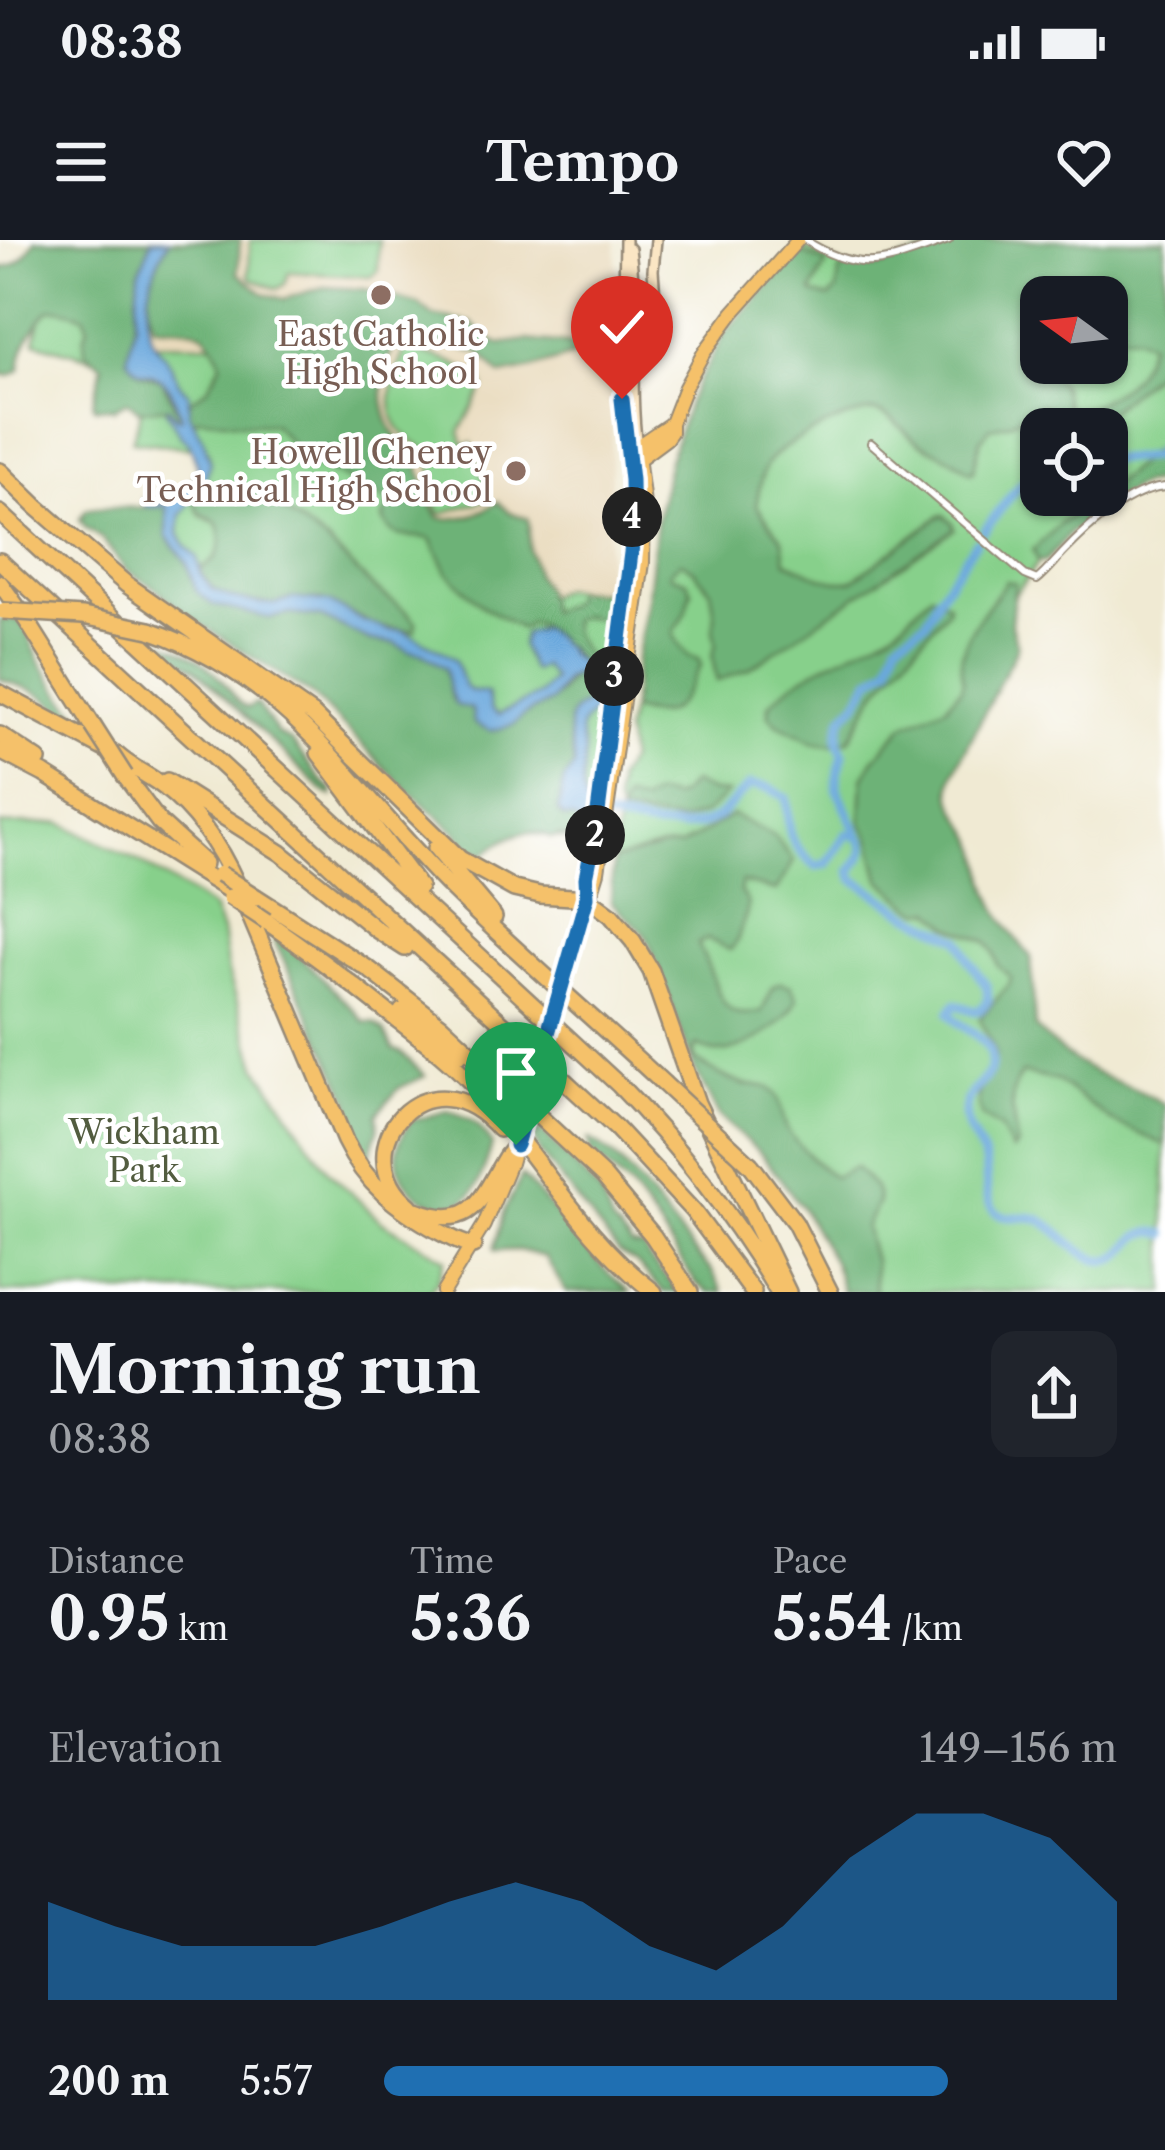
<!DOCTYPE html>
<meta charset="utf-8">
<style>
:root{--surface:#171b24;--page:#20242c;--text:#f1f3f6;--muted:#9ea1a6;--accent:#1f6fb2}
body{margin:0;font-family:"Libre Caslon Text",serif;background:var(--page);color:var(--text);height:100vh;display:flex;flex-direction:column;font-size:45px;white-space:nowrap}
*{box-sizing:border-box;margin:0}
p{font-size:39px;color:var(--muted)}
.icon{flex:none;width:66px;height:66px;fill:none;stroke:currentColor;stroke-width:2;stroke-linecap:round;stroke-linejoin:round}
.map{position:relative;height:1052px;overflow:hidden}
.drawer{display:flex;flex-direction:column;background:var(--surface);flex:1}
.drawer>*{flex:none}
.needle{width:78px;rotate:285deg}
.tools{position:absolute;left:1020px;top:36px;display:grid;gap:24px}
.tools a{display:grid;place-items:center;width:108px;height:108px;border-radius:24px;background:var(--surface);box-shadow:0 3px 9px #0004;font-size:60px}
.pin{position:absolute;display:grid;place-items:center;width:102px;height:102px;color:#fff;margin:-123px -51px;border-radius:50% 50% 50% 0;rotate:-45deg;box-shadow:0 0 12px #0007}
.pin .icon{rotate:45deg}
.km{position:absolute;width:60px;height:60px;margin:-30px;border-radius:50%;background:#222;color:#fff;font-size:33px;line-height:60px;text-align:center}
.round{display:grid;place-items:center;flex:none;width:126px;height:126px;border-radius:24px;background:var(--page)}
.summary{display:flex;align-items:center;justify-content:space-between;height:204px;padding:0 48px}
h1{font-size:66px;font-weight:800;line-height:90px}
.stats{display:grid;grid-template-columns:repeat(3,1fr);gap:18px;height:204px;padding:12px 48px}
.stats div{display:grid;align-content:center}
.stats b{font-size:60px;font-weight:800}
.stats small{font-size:33px;font-weight:400}
.stats p{font-size:33px}
.chart{height:336px;padding:24px 48px}
.chart p{display:flex;justify-content:space-between}
.chart svg{width:100%;height:216px;margin-top:12px;fill:var(--accent);opacity:.7}
ul{padding:0 48px;list-style:none;font-size:39px}
li{display:grid;grid-template-columns:192px 144px 1fr;align-items:center;height:90px}
li i{height:30px;border-radius:15px;background:var(--accent)}
.status{display:flex;justify-content:space-between;align-items:center;height:84px;padding:0 60px;background:var(--surface);direction:ltr}
.status svg{height:33px;fill:currentColor}
header{display:flex;justify-content:space-between;align-items:center;height:156px;padding:0 48px;background:var(--surface);font-size:54px;font-weight:800}
.map>svg:first-child{display:block}
.built{fill:#e8d9ba}
.green{fill:#87d08b;stroke:#617d54;stroke-width:3;fill-rule:evenodd}
.forest{fill:#6db277;stroke:#546e4a;stroke-width:3;fill-rule:evenodd}
.water{fill:#6ba8dd;stroke:#53697e;stroke-width:3}
.lines{fill:none;stroke-linecap:round;stroke-linejoin:round}
.river{stroke:#6ba8dd;stroke-width:9}
.minor-casing{stroke:#968a78;stroke-width:10}
.secondary-casing{stroke:#968a78;stroke-width:14}
.primary-casing{stroke:#968a78;stroke-width:16}
.motorway-casing{stroke:#968a78;stroke-width:20}
.minor{stroke:#fff;stroke-width:6}
.secondary{stroke:#fbe6c4;stroke-width:9}
.primary{stroke:#f5c16b;stroke-width:12}
.motorway{stroke:#f5c16b;stroke-width:15}
.primary-bridge-casing{stroke:#968a78;stroke-width:16;stroke-linecap:butt}
.motorway-bridge-casing{stroke:#968a78;stroke-width:20;stroke-linecap:butt}
.primary-bridge{stroke:#f5c16b;stroke-width:12}
.motorway-bridge{stroke:#f5c16b;stroke-width:15}
.route-casing{stroke:#fff;stroke-width:24}
.route{stroke:#1f6fb2;stroke-width:15}
.education-dot{fill:#8d6e63;stroke:#fff;stroke-width:4.5}
.labels{text-anchor:middle;stroke-width:9;stroke-linejoin:round;paint-order:stroke}
.education-label{font-size:33px;fill:#785e54;stroke:#fff}
.park-label{font-size:33px;fill:#525c3f;stroke:#fff}
</style>
<div class="status"><b>08:38</b><svg viewBox="0 0 49 12"><path d="M0 12V9h3v3zM5 12V6h3v6zM10 12V3h3v9zM15 12V0h3v12zM26 1h20v11H26zM47 4h2v5h-2z"/></svg></div>
<header><svg class="icon" aria-label="menu" viewBox="0 0 24 24"><path d="M4 6h16M4 12h16M4 18h16"/></svg>Tempo<svg class="icon" aria-label="heart" viewBox="0 0 24 24"><path d="M12 20l-8-8c-3-5 5-10 8-4 3-6 11-1 8 4z"/></svg></header>
<div class="map">
<svg width="1165" height="1052" viewBox="0 0 1165 1052">
<rect width="100%" height="100%" fill="#fff"/>
<filter id="ink" filterUnits="userSpaceOnUse"><feTurbulence type="fractalNoise" baseFrequency=".00833" numOctaves="2"/><feDisplacementMap in="SourceGraphic" scale="24" xChannelSelector="R" yChannelSelector="G"/><feConvolveMatrix kernelMatrix="1 2 1 2 8 2 1 2 1" color-interpolation-filters="sRGB"/></filter>
<filter id="wash" filterUnits="userSpaceOnUse"><feTurbulence type="fractalNoise" baseFrequency=".004" numOctaves="4" result="noise"/><feDisplacementMap in="SourceGraphic" scale="48" xChannelSelector="R" yChannelSelector="G"/><feGaussianBlur stdDeviation="2.7" result="paint"/><feColorMatrix in="noise" values="0 0 0 0 0 0 0 0 0 0 0 0 0 0 0 0 0 1.4 0 .05"/><feComposite in="paint" operator="in"/></filter>
<g filter="url(#wash)">
<rect width="100%" height="100%" fill="#f0ead3"/>
<!-- built -->
<path class="built" d="M160,0H615L618,59L606,353L561,349L546,357L529,310L528,280L508,271L499,262L485,271L463,278L444,280L437,277L427,257L417,222L394,193L386,173L384,137L393,107L149,103L145,93Z"/>
<!-- green -->
<path class="green" d="M59,0H160L146,34L150,103L393,106C381,131 378,168 393,192C401,203 412,211 417,223C425,242 427,260 439,278C461,281 481,273 499,262L508,271L528,279L529,310L536,335L546,357L561,349L613,353C607,438 601,520 579,601L512,590L366,481L177,357C178,334 174,300 180,279C187,254 217,238 208,210L132,201L151,140L114,125L35,102ZM216,247C233,260 252,254 271,261L329,304L374,348L354,384L186,360L200,324L201,333L202,328C221,319 225,301 217,283L201,276L196,262Z
M250,0H379L378,31L371,37L289,32L285,44L277,49L252,39L249,35Z
M1165,0V239L1146,237L1050,306L1016,353L946,546L1044,815L1165,889V1052H857L845,1021L706,830L695,821L694,807L701,806L620,620L615,621L613,618L619,571L616,563L617,540L629,520L625,491L631,470L640,472L668,264L790,20L805,8L853,30L1041,57V123H1107V93ZM1041,189H1107V255H1041Z
M406,107L451,122L480,136L484,148L460,192L464,205L472,203L489,255L487,260L440,274L431,251L434,236L423,207C376,186 390,143 406,107Z
M61,583L140,622L213,668L222,691L228,732L257,826L329,932L381,981L445,1019L438,1040L429,1052H0V585Z"/>
<!-- forest -->
<path class="forest" d="M35,0H152L139,32L135,84L127,118L140,133L162,140L181,178L176,177L168,168L139,170L127,161L115,168L94,167L93,163L103,125L85,112L84,99L88,86L84,76C75,72 57,67 49,70C33,87 21,107 20,130L10,136L0,134V28C16,28 29,14 35,0Z
M170,0H240L238,33L263,53L284,59L324,47L364,49L419,64L433,76L472,83L485,96L500,104L526,100L610,108L612,113L608,119L595,112H585L532,129L501,135L480,113L407,95C379,113 376,165 394,193C401,204 412,211 418,224C425,243 427,261 439,278C460,280 481,275 497,262L511,273L527,278L529,285V310L536,335L545,350L549,371L569,364L575,351L605,352L610,365L608,379C594,382 586,371 572,380C570,393 579,407 587,417H595L606,413L604,445H598C589,431 545,380 530,383C526,384 524,387 521,389L484,367L463,348L447,332L431,299C412,293 393,304 383,279L388,265L386,259L307,221L273,184H248L200,178L193,181L189,172L190,161L207,149L221,124C209,81 190,90 155,86C140,60 155,23 170,0Z
M962,0H1165V124L1110,170L1094,178L1084,189H1060L1063,179L1052,169L1041,165L1011,182L990,188L981,199L973,232H969C953,216 932,212 914,199C901,189 894,176 877,172C856,168 781,204 769,221C761,233 759,251 756,265L783,300L786,321C809,330 828,346 853,340L940,276L944,275L952,282L954,289L749,429L717,441L712,417L716,404L713,390L715,376L711,351L693,329L681,322L670,332V335L687,341L692,351C689,357 689,364 686,371C677,397 663,384 688,416L698,419L701,425C680,458 680,485 631,470L636,419L647,365L656,282L669,220L689,159L725,93L800,12L827,23L812,51L813,54L830,58L837,50L839,32L845,27H878ZM1041,57H1107V94L1136,96L1149,103C1138,137 1127,147 1096,163C1084,169 1079,170 1066,167L1061,145L1051,136L1052,123H1041Z
M1165,200V241L1143,244L1133,248L1071,292L1045,322H1038L1033,310L1059,285L1100,255H1107V250Z
M209,245L231,256H257L268,259L329,304L374,348L406,371L416,382L415,391L379,387L322,360L289,359L275,364L239,360L218,354L201,333L202,328C221,319 225,301 217,282C194,273 187,263 209,245Z
M165,265L168,270L167,296L186,322L196,350L213,365L271,378L291,374L321,377L371,401L394,403L409,411L422,413L445,428C453,452 442,462 472,469L474,482C500,493 504,488 526,474C534,469 544,466 552,460C564,451 563,440 578,435L589,457L587,464C558,473 573,502 574,526L564,540L558,570L563,578H571L585,585L581,598L558,596L551,598C529,583 502,599 485,614L471,610L454,590L408,551L312,455L191,378L158,350L126,330L102,299L86,288L80,279L86,270C112,263 139,272 165,265Z
M1006,341L1015,343L1011,385L1017,405L1015,412L954,533C943,568 969,579 980,609C984,621 984,634 988,646C995,672 1014,697 1031,717L1035,787C1052,805 1073,822 1096,833C1119,844 1143,850 1165,865V905L1111,881L1058,841L1022,833C1005,854 1015,881 1017,906L1012,910L1000,888L982,877C981,874 977,861 978,858C980,841 997,833 995,814C993,800 983,790 979,779L1009,745L1011,738L998,726L994,713L986,701L949,686L932,670L921,671L911,666L880,639L870,599L861,583L863,538L874,519L904,485L946,466L961,448L963,441C952,405 987,368 1006,341Z
M932,354L948,363L947,370L876,452L849,500L832,505L815,503L777,484L769,476V465C801,429 850,415 890,392C906,382 918,365 932,354Z
M17,379L23,384L41,424L61,454L77,472L78,480C64,474 53,461 37,453C26,447 12,444 0,439V380Z
M163,402C188,410 212,426 228,448C235,457 236,462 247,468L256,463L278,494L292,502L322,542L332,550V556L323,551L195,428L162,406Z
M692,543L712,552L727,553L705,574L680,582L619,574L625,559L642,563C652,554 661,553 672,558L681,554Z
M732,575L774,596L794,621L776,651L742,642L740,652C752,664 748,670 742,685C738,696 739,701 730,710L708,699L698,703C704,719 712,733 717,749C727,773 735,778 762,771L773,748L780,743L791,746L797,759C789,783 742,814 716,812C709,812 703,808 697,805L693,810V818C707,829 724,837 742,844C750,847 761,844 769,848C784,858 780,878 788,891C796,903 822,931 835,937L855,927L875,948L877,954L878,962L865,987L874,1021L875,1052H843L834,1023L801,966L762,915L719,876L694,828L648,700L642,691L611,662L613,621L662,607L681,606Z
M277,697C297,711 312,728 329,745C341,758 353,767 364,782L374,783L384,791L393,809L401,812L425,836L399,848L377,874L378,890L369,916L362,912L350,861L274,700Z
M447,871C470,876 479,885 492,905C488,918 480,947 470,956C441,982 396,948 397,915C397,901 405,892 411,881Z
M537,890L544,893L600,953L612,983L632,1006L644,1008L649,1019L680,1052H664L635,1022L619,1013L540,913L533,897Z
M588,900C625,912 680,1000 712,1031L723,1052H708L696,1043L654,979L631,949L591,913Z
M522,936L607,1032L630,1052H566L545,1017L519,1010L495,1011L494,1008L505,969Z"/>
<!-- water -->
<path class="water" d="M152,0H170C152,25 142,66 151,96C154,106 163,112 168,120C176,134 176,143 189,153V174L203,198L211,223L203,244L181,275L179,293L185,305L197,317L201,334L213,350L232,358L259,363L275,364L292,358L329,362L363,381L389,390H402L442,411L455,420L465,447L471,451L487,453L491,469L498,475L540,454L553,439L543,426L534,431L531,429L521,405L524,394L541,388C559,398 561,406 575,419C588,431 606,446 599,466C596,476 584,478 581,487C578,495 586,506 585,515C584,533 578,551 589,568L598,571L597,584H582L571,578H564L558,570L564,540L574,526C574,502 556,473 587,464L589,457L576,434L565,440L552,461L524,475L513,485L491,491L474,483L472,469L456,465L449,450L445,428L422,413L409,411L394,403L371,401L321,377L291,374L269,378L213,365L197,352L186,322L167,296V267H146L143,261L145,258L155,263L167,262L174,254L191,245L198,227L189,203L181,196L166,171L168,168L176,177L181,178C177,166 172,148 162,140C146,127 144,142 127,118L135,84L139,32Z"/>
<g class="lines">
<!-- river -->
<path class="river" d="M1107,220L1153,217L1165,203
M984,291L1019,245L1041,231
M587,575L655,587L682,588L704,584L718,577L750,545L769,548L786,557C791,593 784,599 816,626L827,624L847,594L859,597C871,609 858,620 851,631L854,639L908,674L959,699L968,719L987,747L988,761L980,770L974,771L955,764L949,773C961,791 988,793 991,819C994,839 970,847 966,866C961,887 978,900 984,918C989,934 982,960 996,972C1007,982 1027,973 1041,980C1060,990 1073,1010 1094,1018C1132,1033 1125,981 1165,994
M859,596L837,549V537L843,515L838,501L839,490L843,477L857,463L871,439L890,426L898,400L926,382L940,354L976,302"/>
</g>
</g>
<g filter="url(#ink)">
<g class="lines">
<!-- minor casing -->
<g class="minor-casing">
<path id="minor" d="M805,0C864,38 888,20 949,0
M871,203L1025,335L1037,340C1048,331 1055,321 1065,311C1090,285 1129,250 1165,247"/>
</g>
<!-- secondary casing -->
<g class="secondary-casing">
<path id="secondary" d="M625,0L622,159L627,213
M630,9C639,75 628,141 637,207
M629,87L646,83L656,71L653,30L656,0"/>
</g>
<!-- primary casing -->
<g class="primary-casing">
<path id="primary" d="M635,222L666,199L671,192V183L685,147L703,114L733,73L798,0
M604,528L631,305L632,268L627,213L671,183
M587,657L586,641L595,596
M566,731L587,657L593,648L598,632L643,323L644,265L637,207
M443,1052L484,985L510,923"/>
</g>
<!-- motorway casing -->
<g class="motorway-casing">
<path id="motorway" d="M0,231L37,267L126,344L312,474L460,619L514,649L540,655L588,658L611,675L633,701L651,731L697,863L788,1052
M0,273L619,845C680,908 734,977 778,1052
M0,321L617,889L693,971L753,1052
M0,343L27,381L93,486
M150,390C293,440 352,550 453,650C521,717 594,778 663,843
M0,453L114,514
M0,495L38,520
M0,511L44,534L227,649
M319,513L419,647
M117,515C131,528 149,535 164,547C198,573 220,607 237,645L345,901C366,945 397,968 438,991C450,997 460,1004 473,1006
M125,536L159,582L204,623
M167,541L281,613L377,690L405,708
M436,608L494,677
M256,657L370,730L442,786L604,937L653,996L690,1052
M266,681C307,710 347,740 386,771C420,797 455,823 484,856C543,922 582,997 654,1052
M402,771L460,814
M751,925L795,983L830,1052
M410,966C341,909 428,807 499,889
M416,970C473,992 481,958 506,917"/>
</g>
<!-- minor -->
<use href="#minor" class="minor"/>
<!-- secondary -->
<use href="#secondary" class="secondary"/>
<!-- primary -->
<use href="#primary" class="primary"/>
<!-- motorway -->
<use href="#motorway" class="motorway"/>
<!-- primary-bridge casing -->
<g class="primary-bridge-casing">
<path id="primary-bridge" d="M510,923L566,731"/>
</g>
<!-- motorway-bridge casing -->
<g class="motorway-bridge-casing">
<path id="motorway-bridge" d="M3,371L83,376L150,390
M93,486L125,536
M220,634L256,657
M230,657L266,681
M663,843L751,925
M506,917L516,905"/>
</g>
<!-- primary-bridge -->
<use href="#primary-bridge" class="primary-bridge"/>
<!-- motorway-bridge -->
<use href="#motorway-bridge" class="motorway-bridge"/>
</g>
</g>
<g class="lines" filter="url(#ink)">
<!-- route casing -->
<g class="route-casing">
<path id="route" d="M516,905L587,657L586,638L596,588L632,305L631,240L622,159"/>
</g>
<!-- route -->
<use href="#route" class="route"/>
</g>
<!-- markers -->
<g class="education-dot">
<circle cx="381" cy="55" r="12"/>
<circle cx="516" cy="231" r="12"/>
</g>
<g class="labels">
<!-- education labels -->
<g class="education-label">
<text x="381" y="106">East Catholic<tspan x="381" dy="38">High School</tspan></text>
<text x="492" y="224" text-anchor="end">Howell Cheney<tspan x="492" dy="38">Technical High School</tspan></text>
</g>
<!-- park labels -->
<g class="park-label">
<text x="144" y="904">Wickham<tspan x="144" dy="38">Park</tspan></text>
</g>
</g>
</svg>
<div class="tools">
<a><svg class="needle" viewBox="-14 -14 28 28"><path d="M0-13l5 13h-10z" fill="#e53935"/><path d="M0 13l5-13h-10z" fill="#9ea1a6"/></svg></a>
<a><svg class="icon" aria-label="locate" viewBox="0 0 24 24"><circle cx="12" cy="12" r="6"/><path d="M12 2v4M12 18v4M2 12h4M18 12h4"/></svg></a>
</div>
<div class="pin" style="left:516px;top:905px;background:#1e9e55"><svg class="icon" aria-label="arrive" viewBox="0 0 24 24"><path d="M6 21V4h12l-3 4 3 4H6"/></svg></div>
<div class="pin" style="left:622px;top:159px;background:#d93025"><svg class="icon" aria-label="check" viewBox="0 0 24 24"><path d="M5 12l5 5 9-10"/></svg></div>
<b class="km" style="left:595px;top:595px">2</b>
<b class="km" style="left:614px;top:436px">3</b>
<b class="km" style="left:632px;top:277px">4</b>
</div>
<section class="drawer">
<div class="summary"><div><h1>Morning run</h1><p>08:38</p></div><a class="round"><svg class="icon" aria-label="share" viewBox="0 0 24 24"><path d="M12 15V3M7 8l5-5 5 5M5 13v7h14v-7"/></svg></a></div>
<div class="stats">
<div><p>Distance</p><b>0.95<small> km</small></b></div>
<div><p>Time</p><b>5:36</b></div>
<div><p>Pace</p><b>5:54<small> /km</small></b></div>
</div>
<div class="chart"><p><span>Elevation</span>149–156 m</p>
<svg viewBox="0 0 160 44" preserveAspectRatio="none"><path d="M0 44V24L10 29L20 33L30 33L40 33L50 29L60 24L70 20L80 24L90 33L100 38L110 29L120 15L130 6L140 6L150 11L160 24V44z"/></svg>
</div>
<ul>
<li><b>200 m</b>5:57<i style="width:77%"></i></li>
</ul>
</section>
